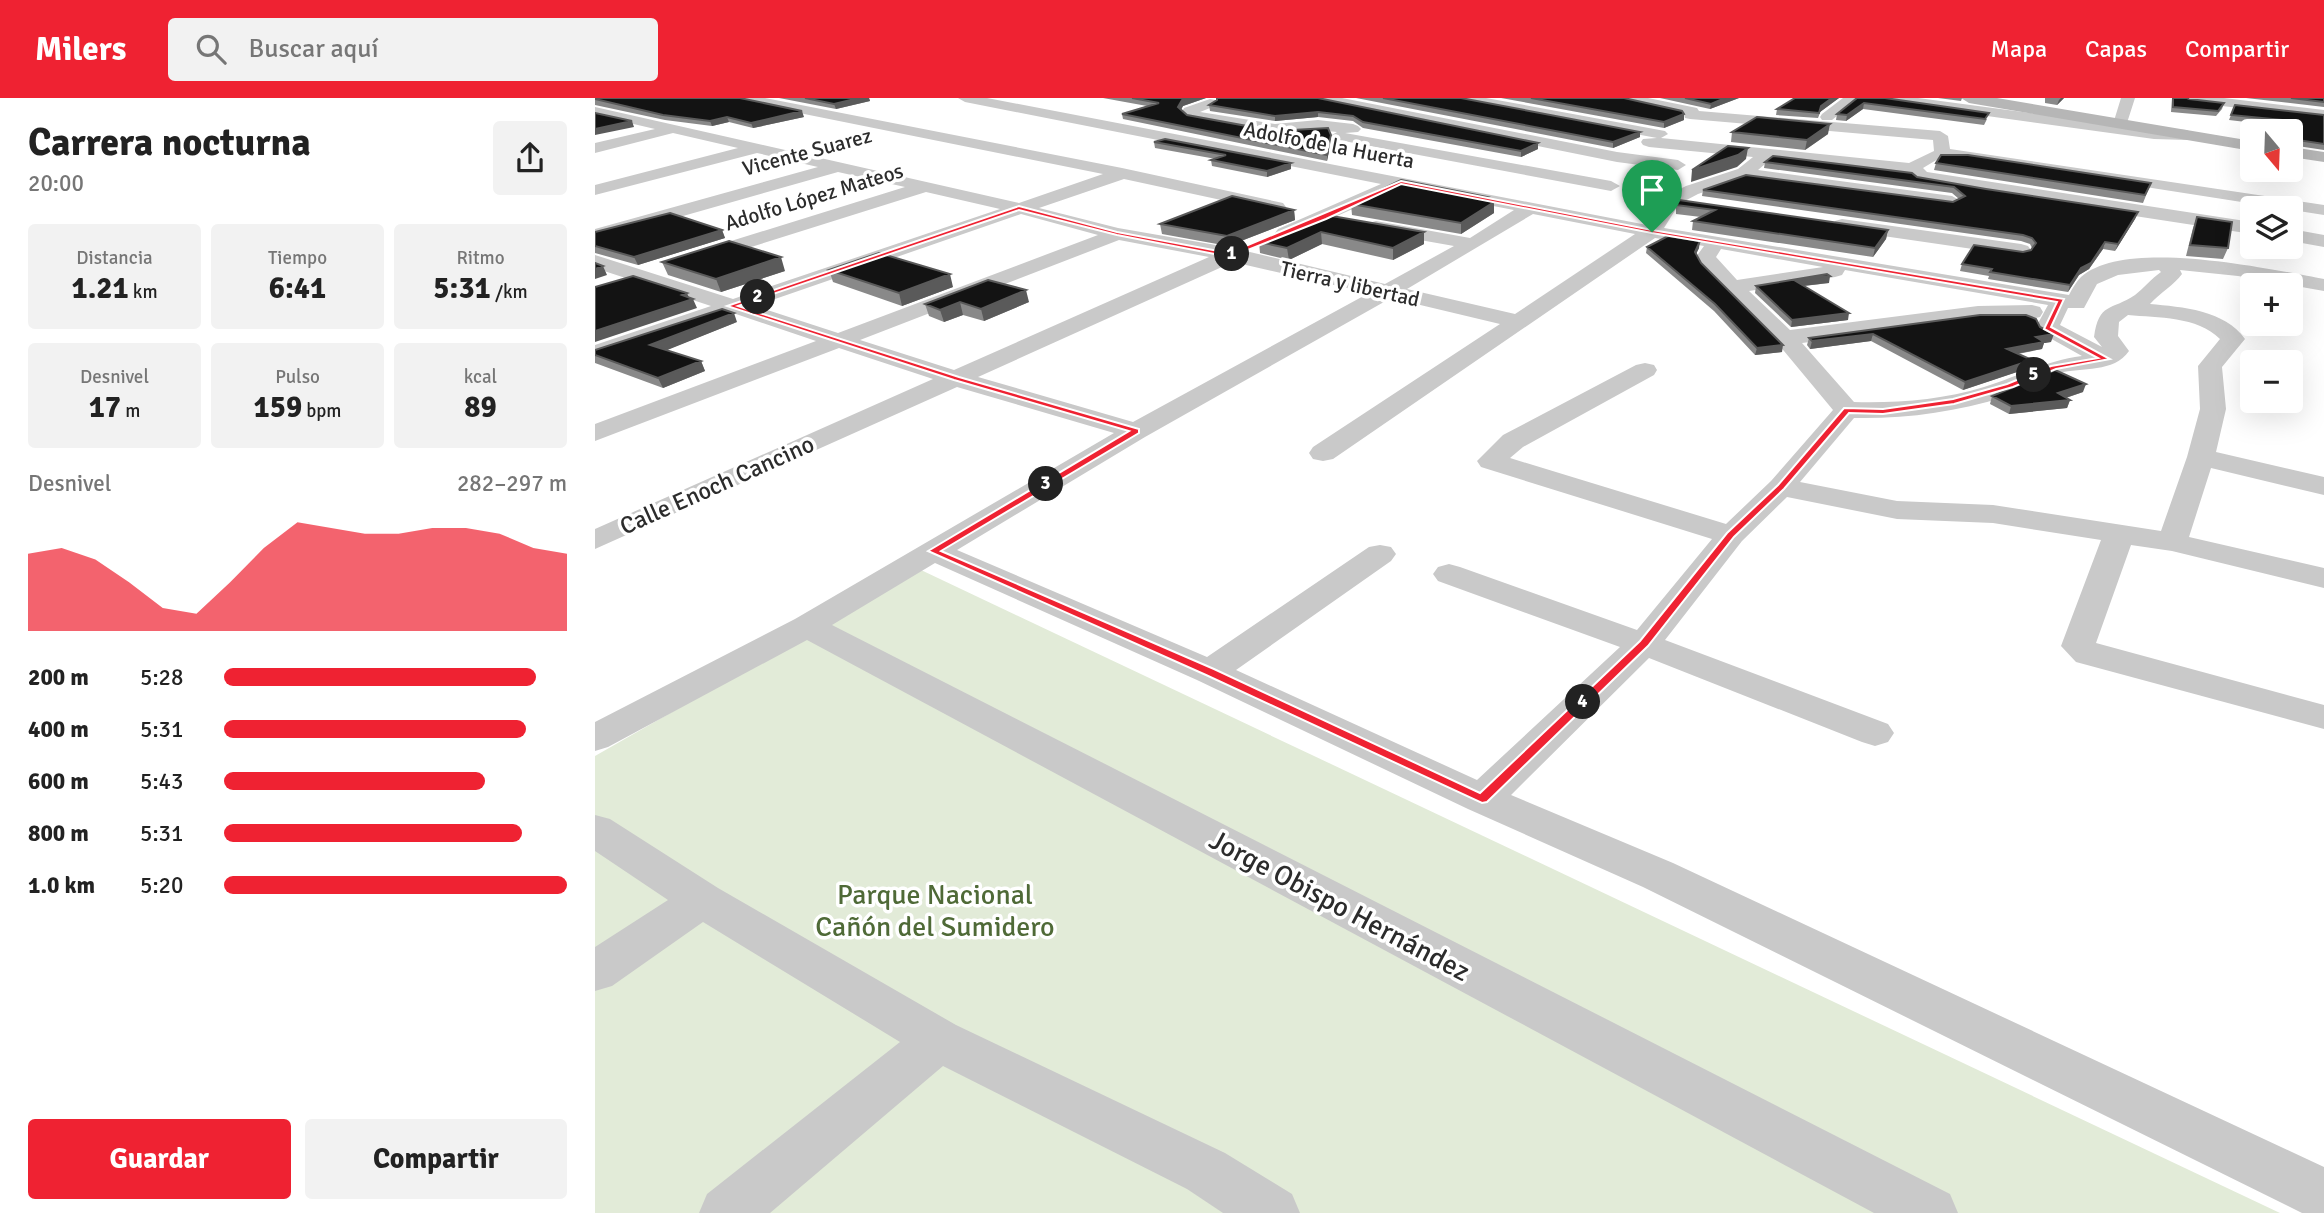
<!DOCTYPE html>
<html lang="es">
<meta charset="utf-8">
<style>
:root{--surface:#fff;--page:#f2f2f2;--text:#222;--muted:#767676;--accent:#ef2232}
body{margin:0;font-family:Signika,sans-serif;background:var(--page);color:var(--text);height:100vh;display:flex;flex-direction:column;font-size:26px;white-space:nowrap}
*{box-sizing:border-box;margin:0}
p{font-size:23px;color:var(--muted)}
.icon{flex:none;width:38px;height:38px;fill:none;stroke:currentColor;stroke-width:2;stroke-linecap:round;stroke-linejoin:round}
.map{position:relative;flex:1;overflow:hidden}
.drawer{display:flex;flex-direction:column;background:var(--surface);width:595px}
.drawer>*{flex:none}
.needle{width:46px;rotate:161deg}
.tools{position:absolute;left:1645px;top:21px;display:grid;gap:14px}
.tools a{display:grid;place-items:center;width:63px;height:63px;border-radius:7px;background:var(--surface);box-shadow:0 7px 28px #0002;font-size:35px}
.pin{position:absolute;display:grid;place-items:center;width:60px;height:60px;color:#fff;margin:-72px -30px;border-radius:50% 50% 50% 0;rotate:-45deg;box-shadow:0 0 7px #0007}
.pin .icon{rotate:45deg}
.km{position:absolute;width:35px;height:35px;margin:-18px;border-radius:50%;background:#222;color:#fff;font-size:19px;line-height:35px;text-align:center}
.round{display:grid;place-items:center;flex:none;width:74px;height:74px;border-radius:7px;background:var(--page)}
.overview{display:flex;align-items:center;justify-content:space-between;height:119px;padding:0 28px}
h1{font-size:38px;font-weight:700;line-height:52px}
.figures{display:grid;grid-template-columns:repeat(3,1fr);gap:10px;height:119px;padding:7px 28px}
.figures div{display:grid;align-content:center;border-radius:7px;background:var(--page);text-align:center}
.figures b{font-size:30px;font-weight:700}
.figures small{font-size:19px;font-weight:400}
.figures p{font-size:19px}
.chart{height:196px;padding:14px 28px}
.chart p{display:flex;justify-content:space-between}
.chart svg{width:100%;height:126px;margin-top:7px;fill:var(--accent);opacity:.7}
.action{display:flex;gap:14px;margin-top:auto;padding:14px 28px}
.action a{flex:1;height:80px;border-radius:7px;background:var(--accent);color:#fff;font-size:28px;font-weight:700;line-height:80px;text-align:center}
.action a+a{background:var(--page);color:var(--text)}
ul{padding:0 28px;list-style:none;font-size:23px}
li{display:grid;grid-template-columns:112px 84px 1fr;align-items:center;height:52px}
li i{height:18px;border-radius:9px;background:var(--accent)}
header{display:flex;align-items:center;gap:42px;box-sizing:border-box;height:98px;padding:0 35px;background:var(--accent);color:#fff}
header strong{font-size:33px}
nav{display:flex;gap:38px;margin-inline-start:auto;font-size:24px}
.search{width:490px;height:63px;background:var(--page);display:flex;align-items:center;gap:18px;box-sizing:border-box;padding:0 24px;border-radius:7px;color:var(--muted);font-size:26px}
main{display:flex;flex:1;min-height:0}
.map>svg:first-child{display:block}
.green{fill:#e2ebd8}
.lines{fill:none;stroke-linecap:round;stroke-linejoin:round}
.street{fill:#c9c9c9;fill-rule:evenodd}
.secondary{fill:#b6b6b6;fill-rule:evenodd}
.wall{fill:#898989}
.shaded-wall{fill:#5a5a5a}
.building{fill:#131313;stroke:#5a5a5a;stroke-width:2}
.route{fill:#ef2232;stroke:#fff;stroke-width:2;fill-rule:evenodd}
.labels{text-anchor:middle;stroke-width:7;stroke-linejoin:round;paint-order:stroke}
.far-street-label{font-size:21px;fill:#2c2c2c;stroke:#fff}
.street-label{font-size:24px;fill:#2c2c2c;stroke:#fff}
.near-park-label{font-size:28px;fill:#4f6a37;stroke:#fff}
.near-street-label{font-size:28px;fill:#2c2c2c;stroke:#fff}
</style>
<header>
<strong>Milers</strong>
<div class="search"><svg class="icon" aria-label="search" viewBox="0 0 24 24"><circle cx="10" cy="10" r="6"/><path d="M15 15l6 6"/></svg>Buscar aquí</div>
<nav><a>Mapa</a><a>Capas</a><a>Compartir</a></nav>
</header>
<main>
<section class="drawer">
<div class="overview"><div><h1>Carrera nocturna</h1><p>20:00</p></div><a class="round"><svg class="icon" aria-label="share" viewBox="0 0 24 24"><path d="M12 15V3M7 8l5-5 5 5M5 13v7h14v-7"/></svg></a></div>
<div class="figures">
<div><p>Distancia</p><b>1.21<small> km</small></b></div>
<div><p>Tiempo</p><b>6:41</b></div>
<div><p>Ritmo</p><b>5:31<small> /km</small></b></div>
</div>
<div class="figures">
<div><p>Desnivel</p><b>17<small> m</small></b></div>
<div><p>Pulso</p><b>159<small> bpm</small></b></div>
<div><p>kcal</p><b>89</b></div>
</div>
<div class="chart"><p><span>Desnivel</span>282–297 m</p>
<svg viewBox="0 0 160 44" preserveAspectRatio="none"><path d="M0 44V17L10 15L20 19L30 27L40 36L50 38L60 27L70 15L80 6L90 8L100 10L110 10L120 8L130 8L140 10L150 15L160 17V44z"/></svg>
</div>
<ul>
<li><b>200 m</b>5:28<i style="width:91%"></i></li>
<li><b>400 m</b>5:31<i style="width:88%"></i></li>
<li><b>600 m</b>5:43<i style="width:76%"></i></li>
<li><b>800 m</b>5:31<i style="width:87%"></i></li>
<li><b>1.0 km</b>5:20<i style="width:100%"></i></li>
</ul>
<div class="action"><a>Guardar</a><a>Compartir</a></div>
</section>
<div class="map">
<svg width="1729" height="1115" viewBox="0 0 1729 1115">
<rect width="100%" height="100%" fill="#fff"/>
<!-- green -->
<path class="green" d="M326,472L1685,1115H0V658Z"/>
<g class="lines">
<!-- street -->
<path class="street" d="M142,0H170L527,70L688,105L691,109L682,114L529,81L444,110L523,130L638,150L790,186L859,148L774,133L772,129L774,125L781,123L875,140L919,112L805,90L690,141L683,139L680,135L683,131L786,86L370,4L363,0H392L1052,127L1071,98L1091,88L1143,71L1158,59L1054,49L1048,47L1046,44L1048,41L1062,40L868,4L861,0H891L1070,33L1073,36L1066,40L1314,65L1339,53L1338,42L1095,21L1090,20L1089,16L1031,4L1024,0H1053L1102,10L1104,13L1345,33L1353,38L1355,51L1729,107V117L1371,61H1343L1328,70L1332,74L1657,124V136L1390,95L1321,82L1313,75L1176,61L1163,72L1357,98L1366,103L1357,108L1150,80L1103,96L1084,106L1069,130L1474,197C1477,191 1481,184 1486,179C1530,139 1674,171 1729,181V193L1643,178L1585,172L1587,176C1579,187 1565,195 1555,206C1587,209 1630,212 1650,241L1627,269L1631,311L1621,354L1729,379V397L1616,370L1594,439L1729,470V490L1577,453L1536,447L1501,545L1729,607V631L1481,564L1466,548L1506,442L1398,425L1302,421L1192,399L1147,443L1070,542L1293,626L1299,635L1293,644L1280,648L1267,644L1054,560L916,697L1078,765L1729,1069V1115H1707L1048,789L873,711L602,582L340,465L237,527L1355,1096L1363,1115H1279L212,542L13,649L0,653V624L200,521L519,335L362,289L0,451V431L338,281L244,250L0,343V326L221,243L138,215L0,262V247L116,208L0,170V157L138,201L405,111L331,94L105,165H91L88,161L91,157L310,89L243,74L0,143V131L223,69L162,55L0,97V87L143,50L78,35L0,55V45L60,31L0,17V9L424,105L508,76L149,4ZM426,116L503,137L243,235L160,208ZM938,116L1040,136L920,216L812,191ZM1060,140L1109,148L1101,159L1107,170L1184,247L1238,312L1176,383L1131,426L915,360L928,349L1059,277L1062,272L1059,267L1050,265L1041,267L908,337L882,363L886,369L1117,441L1042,532L865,469L854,466L843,469L838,476L843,483L1025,549L882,682L641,572L796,463L801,456L796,449L785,447L774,449L612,559L362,452L550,339L796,200L905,226L718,349L714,355L718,361L728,363L738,361ZM524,142L614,159L359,272L265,242ZM1126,151L1228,169L1142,182L1121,159ZM638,164L774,195L538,324L383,279ZM1250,172L1453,207L1441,229L1444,234L1487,258C1449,263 1425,278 1389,289C1347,302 1303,305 1259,304L1207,245L1383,222L1437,221L1445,219L1448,214L1445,209L1437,207L1383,208L1195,232L1154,193L1240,179L1247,177ZM1564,172L1566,174C1556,181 1549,190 1540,197C1516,213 1504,204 1499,239L1507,249L1465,227L1473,210H1489L1502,186L1523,177ZM1533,217C1563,220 1602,218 1625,241L1603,268L1605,311L1592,359L1566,433L1398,407L1302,403L1205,384L1259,320C1310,321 1361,314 1409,299C1428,292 1445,281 1464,275C1487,269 1519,275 1534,253L1523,238L1524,224Z
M719,0H747L1022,54L1083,62L1091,67L1083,72L1022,64L726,4Z
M1248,0H1264L1237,22H1227L1225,19L1227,16Z
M1284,0H1323L1518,26L1526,0H1540L1531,28L1592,32L1600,37L1592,42L1559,41L1291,4Z
M1586,0H1629L1729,12V20L1593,4Z
M615,1L620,2V8L605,14L680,26L723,22L758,26L763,28L766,31L763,34L750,35L1016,83L1025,88L1016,93L738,41L735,38L742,34L723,32L680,36L593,20L586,16L589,10Z
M1247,121L1426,146L1433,148L1436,152L1433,156L1426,158L1240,131L1238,127L1240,123Z
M1696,131L1729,137V149L1696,143Z
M0,717L15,721L123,790L361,927L630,1055L697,1096L705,1115H628L592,1091L348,968L175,1115H104L112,1096L305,944L108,824L17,888L0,893V849L73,802L0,753Z"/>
<!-- secondary -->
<path class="secondary" d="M1366,0H1402L1657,43V53L1374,5Z
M1696,49L1729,54V64L1696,59Z"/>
</g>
<!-- wall -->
<path class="wall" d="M0,0L209,19L158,30L134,24L117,28L70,22L0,7Z
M184,0H274L275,3L241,11Z
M508,0H611L588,8L586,12L592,17L679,33L736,37V43L732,63L528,21L527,16L552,8Z
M621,0H723L943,51L926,59L768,30L758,23L723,19L680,23L615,13L614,7L622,2Z
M761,0H866L1045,39L1018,50Z
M906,0H1029L1089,22L1069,30Z
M1065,0H1144L1115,11Z
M1200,0H1244L1225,14L1223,20L1181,17L1182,11Z
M1262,0L1292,1L1392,21L1389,27L1268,11L1251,23L1241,22L1242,16Z
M1343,0H1367L1366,3Z
M1450,0H1469L1462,7L1450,5Z
M1577,0H1592L1594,1L1629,5L1627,11L1621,18L1576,14Z
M1651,0H1729V9Z
M1640,7L1729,17V52L1696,47V33H1687L1685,28L1634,22Z
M1137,34L1233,36L1210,52L1136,44Z
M570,41L696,71L672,79L617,68L616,62L621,61L560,50L559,44Z
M1170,64L1322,79L1391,91L1543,114L1540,121L1520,153L1508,151L1494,171L1484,177L1473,194L1393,181L1394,178L1365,173L1367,166L1428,154L1436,152L1437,150L1435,146L1426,143L1107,98L1108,92L1358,104L1364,101L1357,95L1169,70Z
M1341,65L1556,85L1548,105L1339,72Z
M892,102L899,115L866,136L757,117L756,106Z
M1081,107L1293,132L1291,141L1278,159L1097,132L1098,123L1106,119L1081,116Z
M699,112L700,122L633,148L567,136L565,126Z
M731,117L829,146L798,162L727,146L694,162L665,155L664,144Z
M1602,119L1633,150L1628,161L1591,158L1598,130Z
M127,132L130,140L43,167L0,155V134Z
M1052,149L1104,150L1101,156L1106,165L1187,254L1160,257L1119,213L1051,155Z
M67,164L190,173L126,194L73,177Z
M234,172L358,189L307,208L238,184Z
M393,182L434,204L389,223L368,217L349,224L334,218L330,206Z
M1234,185L1209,188L1253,222L1196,229L1160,195L1161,188Z
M1385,217L1445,229L1456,244L1449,245L1447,251L1423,256L1434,270L1368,292L1276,243L1215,251L1212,247L1214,240Z
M142,224L71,252L106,263L110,273L68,290L0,265V252Z
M1488,294L1471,300L1475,302L1472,310L1414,316L1395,306L1397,298Z"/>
<!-- shaded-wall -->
<path class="shaded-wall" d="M264,0H274L275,3L241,11L239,6Z
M593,0H611L588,8L584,15L583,9L587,2Z
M1130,0H1144L1115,11L1116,6Z
M1237,0H1244L1225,14L1223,20L1226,8Z
M1466,0H1469L1462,7L1464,2Z
M1269,5L1268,11L1251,23L1252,17Z
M207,13L209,19L158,30L156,25Z
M723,14V19L680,23V18Z
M1089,16V22L1069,30V24Z
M132,19L134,24L117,28L115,23Z
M37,23L39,29L0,37V31Z
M1235,26L1233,36L1210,52L1212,42Z
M1045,34V39L1018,50V44Z
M736,37V43L732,63V57Z
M943,45V51L926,59V53Z
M1153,50L1151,61L1142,69L1096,84L1097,72Z
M696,65V71L672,79V73Z
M892,99V108L899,104V115L866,136V125L886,101Z
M699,112L700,122L633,148L632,138Z
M1543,114L1540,121L1520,153L1523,146Z
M127,132L130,140L43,167L39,159Z
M1293,132L1291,141L1278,159L1280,150Z
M726,134L727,146L694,162L692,150Z
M829,134V146L798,162V150Z
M1105,143L1104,150L1099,160L1100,154Z
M1510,144L1508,151L1494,171L1484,177L1473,194L1475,187L1486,170Z
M186,159L190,173L126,194L121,181Z
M8,168L12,177L0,181V171Z
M355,176L358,189L307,208L304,195Z
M1235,178L1234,185L1198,189L1199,182Z
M431,192L434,204L389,223L386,211Z
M92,195L95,202L98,201L102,210L0,244V233Z
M365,204L368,217L349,224L345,212Z
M139,215L142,224L60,257L55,247Z
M1254,215L1253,222L1196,229L1197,222Z
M1278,236L1276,243L1215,251L1217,243Z
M1459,236L1456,244L1449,245L1447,251L1409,258L1412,251L1441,239Z
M1188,247L1187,254L1160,257L1162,250Z
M1437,262L1434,270L1368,292L1370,284Z
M106,263L110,273L68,290L63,280Z
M1491,286L1488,294L1461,303L1463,295Z
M1475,302L1472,310L1414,316L1416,308Z"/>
<!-- building -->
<path class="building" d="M0,0H145L207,13L156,25L132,19L115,23L68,17L0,1Z
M210,0H264L239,6Z
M537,0H593L587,2L583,9L592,17L679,33L733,30L736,37L732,57L527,16L564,5Z
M622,0H723L943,45L926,53L768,24L758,18L723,14L680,18L614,7L622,2Z
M788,0H866L1045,34L1018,44Z
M936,0H1029L1087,13L1089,16L1069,24Z
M1090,0H1130L1116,6Z
M1200,0H1237L1226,8L1224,15L1182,11Z
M1262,0H1290L1394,15L1390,21L1269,5L1252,17L1242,16Z
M1578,0H1592L1594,1L1629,5L1623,13L1578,9Z
M1696,0H1729V4Z
M1640,7L1729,17V46L1696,41V33H1691L1687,22L1636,17Z
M0,15L37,23L0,31Z
M1162,19L1235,26L1212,42L1137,34Z
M570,41L696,65L672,73L616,62L631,57L559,44Z
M1133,48L1153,50L1143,57L1097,72Z
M1346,57H1373L1556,85L1550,97L1341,65Z
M1178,58L1317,75L1322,79L1391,91L1543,114L1523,146L1510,144L1496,165L1486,170L1475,187L1395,174L1397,171L1367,166L1379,147L1428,154L1436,152L1441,145L1437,140L1428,137L1108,92L1151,77L1358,104L1370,98L1359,89L1170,64Z
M806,82L892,99L886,101L899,104L866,125L756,106Z
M637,98L699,112L632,138L565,126Z
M1084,102L1293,132L1280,150L1098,123L1120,112L1081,107Z
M75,115L127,132L39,159L0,148V134Z
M731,117L829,134L798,150L726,134L692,150L664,144Z
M1602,119L1637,124L1633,150L1595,147Z
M1073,138L1105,143L1100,154L1106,165L1188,247L1162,250L1120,206L1052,149Z
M134,143L186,159L121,181L67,164Z
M284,155L355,176L304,195L234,172Z
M0,165L8,168L0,171Z
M1232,176L1235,178L1199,182L1254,215L1197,222L1161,188Z
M38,178L92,195L87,197L98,201L0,233V189Z
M393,182L431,192L386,211L365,204L345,212L330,206Z
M127,211L139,215L55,247L106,263L63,280L0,257V252Z
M1385,217H1431L1441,221L1445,229L1459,236L1441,239L1449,244L1412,251L1437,262L1370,284L1278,236L1217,243L1214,240Z
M1460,272L1491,286L1463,295L1475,302L1416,308L1397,298Z"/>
<!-- route -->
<path class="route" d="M806,83L1057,132L1469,201L1456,229L1515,261L1461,271L1418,289L1359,306L1288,316L1254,315L1189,391L1139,439L1053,548L892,704L887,705L611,577L333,453L534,333L359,282L132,208L424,108L522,134L634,155ZM806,86L1057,135L1462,204L1449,231L1503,260L1456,268L1412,286L1358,301L1288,311L1249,310L1183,387L1132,435L1045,543L885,695L619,571L346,453L544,335V331L364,279L143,208L424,112L522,137L635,159L731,121Z"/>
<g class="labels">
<!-- far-street labels -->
<g class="far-street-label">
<text transform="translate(734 47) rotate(11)" y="7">Adolfo de la Huerta</text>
<text transform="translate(212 54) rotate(-15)" y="7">Vicente Suarez</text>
<text transform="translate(219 99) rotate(-17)" y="7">Adolfo López Mateos</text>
<text transform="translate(755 186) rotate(13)" y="7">Tierra y libertad</text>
</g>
<!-- street labels -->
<g class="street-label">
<text transform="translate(122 387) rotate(-24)" y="8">Calle Enoch Cancino</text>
</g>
<!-- near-park labels -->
<g class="near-park-label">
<text x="340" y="806">Parque Nacional<tspan x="340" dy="32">Cañón del Sumidero</tspan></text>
</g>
<!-- near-street labels -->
<g class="near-street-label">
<text transform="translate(745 807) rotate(28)" y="10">Jorge Obispo Hernández</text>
</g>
</g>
</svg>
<div class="tools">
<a><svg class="needle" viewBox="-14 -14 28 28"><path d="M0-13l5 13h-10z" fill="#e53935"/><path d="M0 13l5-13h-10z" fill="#767676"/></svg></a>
<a><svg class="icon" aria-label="layers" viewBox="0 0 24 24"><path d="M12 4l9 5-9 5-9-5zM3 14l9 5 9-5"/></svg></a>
<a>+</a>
<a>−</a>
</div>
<div class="pin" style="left:1057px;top:134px;background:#1e9e55"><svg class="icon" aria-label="arrive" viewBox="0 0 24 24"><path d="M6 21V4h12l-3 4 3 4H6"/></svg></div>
<b class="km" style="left:637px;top:156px">1</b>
<b class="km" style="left:163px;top:199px">2</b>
<b class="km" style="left:451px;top:386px">3</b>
<b class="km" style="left:988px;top:604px">4</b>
<b class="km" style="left:1439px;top:277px">5</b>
</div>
</main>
